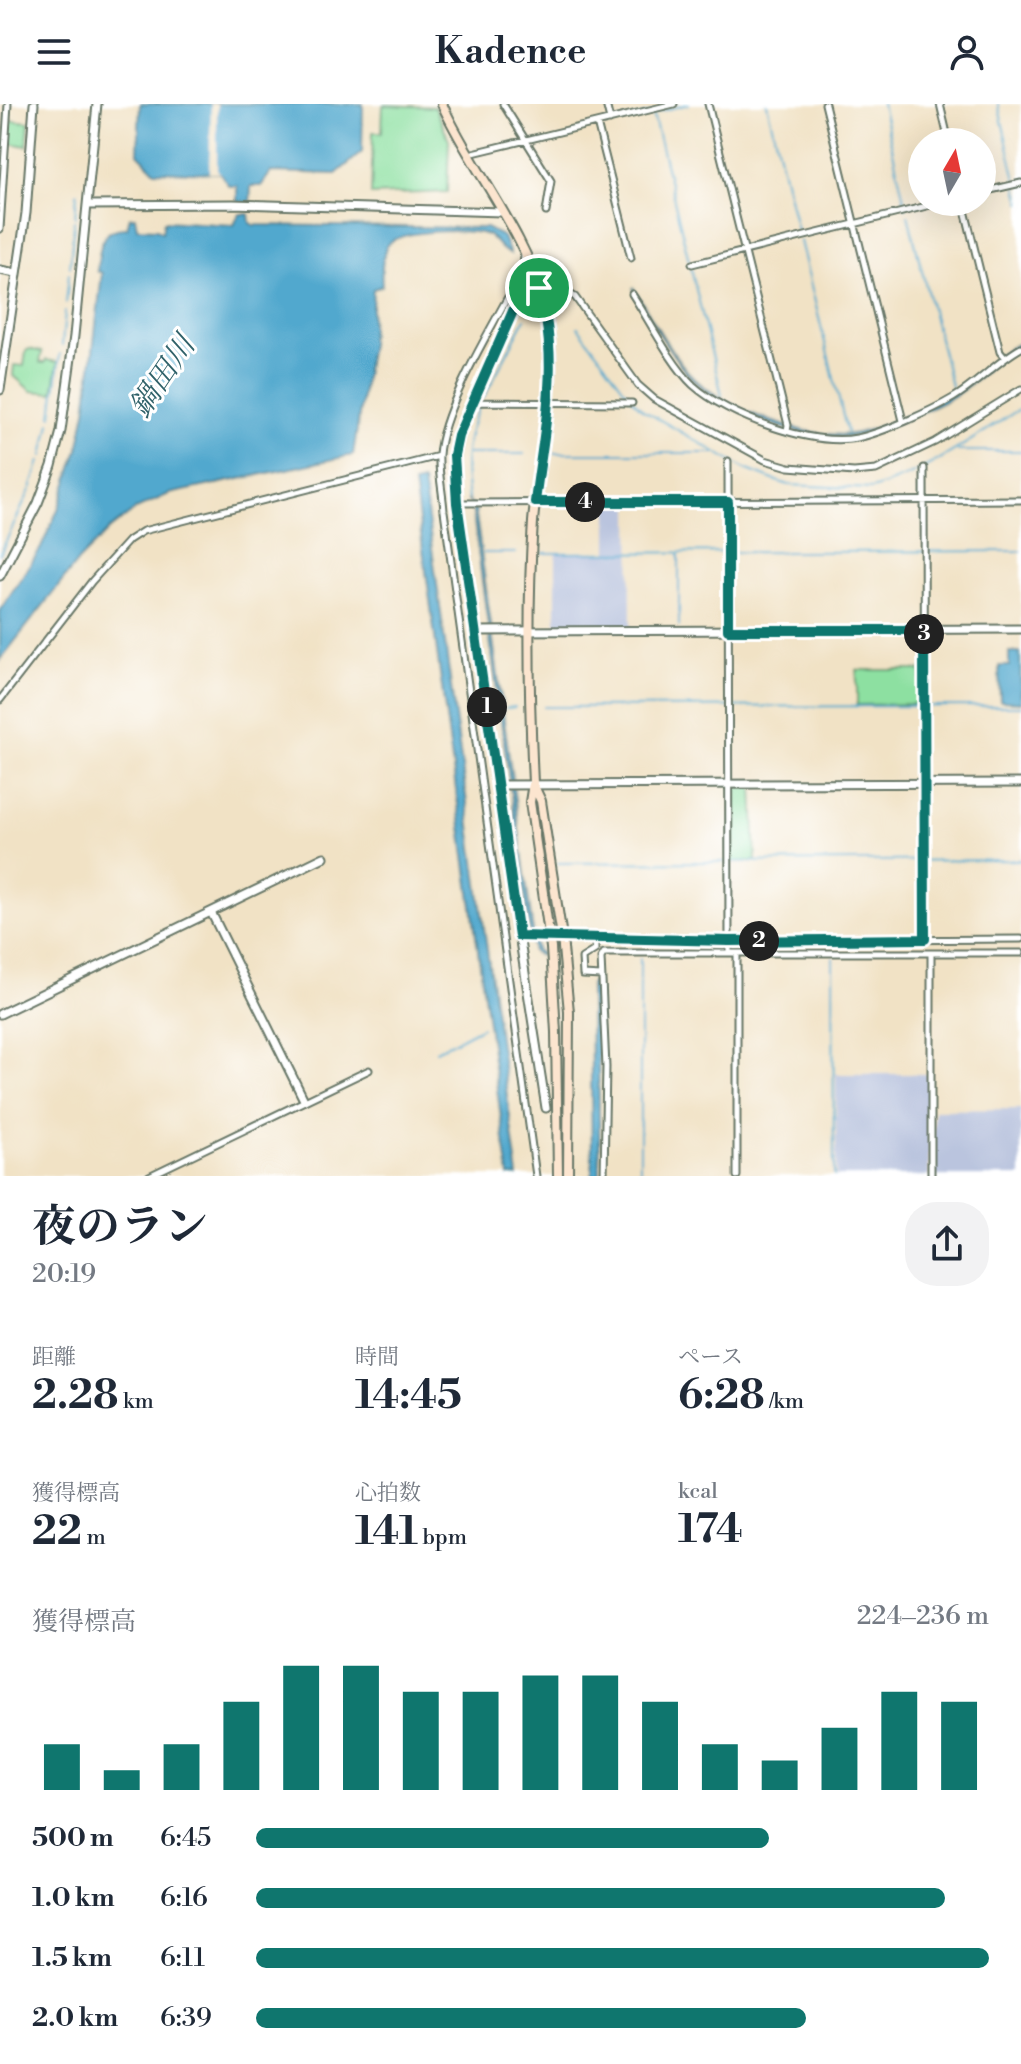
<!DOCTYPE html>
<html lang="ja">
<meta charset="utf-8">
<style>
:root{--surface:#fff;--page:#f2f2f3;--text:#1f2937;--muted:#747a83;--accent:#0f766e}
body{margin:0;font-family:"Libre Bodoni","Noto Serif JP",serif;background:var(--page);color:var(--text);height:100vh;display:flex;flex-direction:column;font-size:30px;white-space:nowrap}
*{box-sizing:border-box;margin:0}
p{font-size:26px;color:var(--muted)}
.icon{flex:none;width:44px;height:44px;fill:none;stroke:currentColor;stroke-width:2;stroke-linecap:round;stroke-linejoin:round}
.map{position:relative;height:1072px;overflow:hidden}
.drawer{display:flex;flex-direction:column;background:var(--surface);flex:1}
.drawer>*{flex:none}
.needle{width:52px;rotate:9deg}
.fabs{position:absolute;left:908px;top:24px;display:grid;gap:16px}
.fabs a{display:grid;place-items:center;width:88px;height:88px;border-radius:50%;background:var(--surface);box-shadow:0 8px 32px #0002;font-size:40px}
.pin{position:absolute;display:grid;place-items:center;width:68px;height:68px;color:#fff;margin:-34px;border:4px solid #fff;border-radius:50%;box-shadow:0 2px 8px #0007}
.km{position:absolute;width:40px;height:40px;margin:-20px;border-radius:50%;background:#222;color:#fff;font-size:22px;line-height:40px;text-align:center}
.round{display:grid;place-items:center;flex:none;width:84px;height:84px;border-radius:32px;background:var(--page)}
.headline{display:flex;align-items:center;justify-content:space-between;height:136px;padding:0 32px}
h1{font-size:44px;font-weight:700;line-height:60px}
.figures{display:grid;grid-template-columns:repeat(3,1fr);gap:12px;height:136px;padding:8px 32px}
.figures div{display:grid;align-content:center}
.figures b{font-size:40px;font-weight:700}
.figures small{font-size:22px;font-weight:400}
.figures p{font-size:22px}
.chart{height:224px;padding:16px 32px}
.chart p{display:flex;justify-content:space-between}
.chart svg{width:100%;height:144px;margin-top:8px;stroke:var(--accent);stroke-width:6}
ul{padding:0 32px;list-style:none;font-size:26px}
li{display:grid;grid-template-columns:128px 96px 1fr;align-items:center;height:60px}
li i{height:20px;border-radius:10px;background:var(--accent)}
header{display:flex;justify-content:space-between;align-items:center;height:104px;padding:0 32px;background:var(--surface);font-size:36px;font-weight:700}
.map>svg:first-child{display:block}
.industrial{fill:#bac4de}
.green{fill:#8de0a1;stroke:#568e6a;stroke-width:2}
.water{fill:#51a8ce;stroke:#387281;stroke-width:2}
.pier{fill:#f1e2c5}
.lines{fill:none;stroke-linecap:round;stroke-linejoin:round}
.stream{stroke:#51a8ce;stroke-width:2}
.minor-casing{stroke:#687767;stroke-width:9}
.tertiary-casing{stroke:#687767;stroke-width:11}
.secondary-casing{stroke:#687767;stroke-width:12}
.minor{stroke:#fff;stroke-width:5}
.tertiary{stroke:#fff;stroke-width:7}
.secondary{stroke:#fce5cf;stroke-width:8}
.route-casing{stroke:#fff;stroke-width:16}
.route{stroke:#0f766e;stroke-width:10}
.labels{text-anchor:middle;stroke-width:6;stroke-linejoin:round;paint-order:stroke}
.water-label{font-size:30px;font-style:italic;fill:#30626a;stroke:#fff}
</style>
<header><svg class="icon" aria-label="menu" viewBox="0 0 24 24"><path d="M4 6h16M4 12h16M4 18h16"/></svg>Kadence<svg class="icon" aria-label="person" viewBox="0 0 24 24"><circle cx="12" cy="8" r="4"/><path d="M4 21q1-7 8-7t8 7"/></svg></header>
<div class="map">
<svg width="1021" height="1072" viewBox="0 0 1021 1072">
<rect width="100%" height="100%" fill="#fff"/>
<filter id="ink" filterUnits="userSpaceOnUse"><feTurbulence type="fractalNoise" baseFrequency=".0125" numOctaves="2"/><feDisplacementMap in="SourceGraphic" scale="16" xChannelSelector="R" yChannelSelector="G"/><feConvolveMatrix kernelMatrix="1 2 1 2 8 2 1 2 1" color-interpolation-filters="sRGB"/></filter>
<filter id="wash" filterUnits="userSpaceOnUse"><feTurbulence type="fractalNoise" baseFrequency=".006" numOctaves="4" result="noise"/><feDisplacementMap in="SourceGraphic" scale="32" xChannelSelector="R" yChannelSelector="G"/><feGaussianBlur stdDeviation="1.8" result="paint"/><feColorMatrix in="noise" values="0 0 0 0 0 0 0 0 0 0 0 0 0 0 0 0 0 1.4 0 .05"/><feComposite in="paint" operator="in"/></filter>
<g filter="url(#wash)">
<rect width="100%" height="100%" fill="#f1e2c5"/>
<!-- industrial -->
<path class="industrial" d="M608,401H630L631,523H556V450L608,448Z
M836,970H929V1072H836Z
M1021,1005V1072H934V1006Z"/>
<!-- green -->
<path class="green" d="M383,1L435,3L449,36L447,88L371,91L373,28H382Z
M8,16L29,18L27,42L7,39Z
M29,245L42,248L40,259H45L46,256L58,258L53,289L31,287L13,271L14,261L24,262L26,247Z
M857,566H921L922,600L857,601Z
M733,683H753L756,757L731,758Z"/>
<!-- water -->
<path class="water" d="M140,0H363L362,48L336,70L271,68L261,82H251L250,100H237V82H229L220,69L155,67L138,49Z
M239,110H249L250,119L254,121L486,124L503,133L510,150C500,147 497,136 487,131C470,124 400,126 388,140C382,147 381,172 382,182L373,185L370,240L353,351L169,390L136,405L110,425L79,456L0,556V506L41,444L59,403L78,346L86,307L102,169L97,167C100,145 99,123 127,124L130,113H135L137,124L157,125L162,128L164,117L234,121Z
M633,183C650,210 672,253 694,274C725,305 814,339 857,329C885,323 922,305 947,292C974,279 992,249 1021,239V242C997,253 979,275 957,290C936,304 892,321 867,329C820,345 726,310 692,275C680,264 636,195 633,183Z
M423,378L518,1072H509L414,380Z
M467,395L475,404L532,821L536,846L542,850L540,852L533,848L530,830L472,403Z
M1009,548H1020L1021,598L1000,597L999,562H1009Z
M592,877L597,882L600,1072H592V1062L590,881Z"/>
<!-- pier -->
<path class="pier" d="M211,0H217V65L220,69H209Z"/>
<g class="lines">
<!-- stream -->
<path class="stream" d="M767,0L798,131
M882,0L906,104
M998,0L1016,76
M653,10L689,157
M604,21L689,0
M1017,83L1021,99
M908,111L952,286
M75,113L77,89
M800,137L847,328
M70,163L74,117
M691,165L722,291
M66,199L69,169
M578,223L630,293L643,306L745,365L776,377L789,381L872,385C926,369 974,334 1021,304
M62,241L65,208
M483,295L525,215
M52,312L60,250
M958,347H1021
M551,349H715
M466,350H524
M43,352L50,319
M468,395C463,361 464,334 479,303
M484,449H515
M543,449L1021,447
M0,450L32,382L40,357
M679,522V451
M544,603L1021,602
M506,604L515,603
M558,759L1021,756
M833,854L834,1072
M640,855V1072
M436,947L482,923"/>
</g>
</g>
<g filter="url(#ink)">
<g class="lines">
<!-- minor casing -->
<g class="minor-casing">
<path id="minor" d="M503,0L551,77L546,108
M606,0L610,16
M708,0L788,321L787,327
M825,0L903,317
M940,0L949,38
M597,19L631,154
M469,50L674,0
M982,88L1021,79
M963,98L1000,248L1005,254
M0,125L8,0
M524,150L523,163L515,180C492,223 442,304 439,351C438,369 443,389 444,407L536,1072
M692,160L943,98
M539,184H560L575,193L638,281L654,295L765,356L789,363L854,368L876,366L935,338L1021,285
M632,190C649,216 671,260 693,281C727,312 812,343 857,334C882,329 931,307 953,294C977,280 996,258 1021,244
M472,298L632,299
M728,357L729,849
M924,364L925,835
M457,399L1021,396
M0,596L92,477L129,436L143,427L439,352
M513,792L457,399L454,351L458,332L528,173L534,169
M520,832L729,837L1021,835
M595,835V846L582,854L583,871L601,872
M737,850V1072
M931,850V1072
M149,1072L369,966
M604,1072L606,963L601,854L604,849H1021"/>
</g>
<!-- tertiary casing -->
<g class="tertiary-casing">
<path id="tertiary" d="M87,101L233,100L502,108
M0,166L16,169
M0,286L26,109L34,0
M0,472L38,399L52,362L61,327L74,232L97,0
M477,527L1021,525
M498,681L1021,679
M513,792L546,1004
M211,808L304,996
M0,910L324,753"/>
</g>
<!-- secondary casing -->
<g class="secondary-casing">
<path id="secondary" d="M442,0C473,68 525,127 544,200C562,273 539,345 533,418C527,505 529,592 533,679L530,698L551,844L556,928L558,1072
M533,680L541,697L562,833L569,908L568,1072"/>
</g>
<!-- minor -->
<use href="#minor" class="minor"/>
<!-- tertiary -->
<use href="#tertiary" class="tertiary"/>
<!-- secondary -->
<use href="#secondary" class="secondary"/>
</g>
</g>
<g class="lines" filter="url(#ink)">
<!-- route casing -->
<g class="route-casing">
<path id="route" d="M534,169C563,249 545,316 535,398H728V526H924L925,835L729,837L519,832L457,399L454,351L458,332L528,173Z"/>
</g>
<!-- route -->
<use href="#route" class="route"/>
</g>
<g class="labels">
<!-- water labels -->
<g class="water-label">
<text transform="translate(162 272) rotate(-56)" y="10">鍋田川</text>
</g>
</g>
</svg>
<div class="fabs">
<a><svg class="needle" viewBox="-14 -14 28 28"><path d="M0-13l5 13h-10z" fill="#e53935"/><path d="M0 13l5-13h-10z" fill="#747a83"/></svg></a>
</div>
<div class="pin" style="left:539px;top:184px;background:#1e9e55"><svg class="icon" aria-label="arrive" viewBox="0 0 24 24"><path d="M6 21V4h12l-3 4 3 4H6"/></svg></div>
<b class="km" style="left:487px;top:603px">1</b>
<b class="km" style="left:759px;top:837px">2</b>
<b class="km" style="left:924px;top:530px">3</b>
<b class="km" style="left:585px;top:398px">4</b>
</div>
<section class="drawer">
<div class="headline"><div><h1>夜のラン</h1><p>20:19</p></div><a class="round"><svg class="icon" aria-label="share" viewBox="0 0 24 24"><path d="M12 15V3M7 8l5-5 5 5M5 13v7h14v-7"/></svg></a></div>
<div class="figures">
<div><p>距離</p><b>2.28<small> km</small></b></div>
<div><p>時間</p><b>14:45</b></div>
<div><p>ペース</p><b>6:28<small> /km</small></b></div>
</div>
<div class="figures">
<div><p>獲得標高</p><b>22<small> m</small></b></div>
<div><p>心拍数</p><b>141<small> bpm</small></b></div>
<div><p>kcal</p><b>174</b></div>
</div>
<div class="chart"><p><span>獲得標高</span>224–236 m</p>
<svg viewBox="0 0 160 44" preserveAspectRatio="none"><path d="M5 44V30M15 44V38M25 44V30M35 44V17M45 44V6M55 44V6M65 44V14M75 44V14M85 44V9M95 44V9M105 44V17M115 44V30M125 44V35M135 44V25M145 44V14M155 44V17"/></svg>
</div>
<ul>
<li><b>500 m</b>6:45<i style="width:70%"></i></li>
<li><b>1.0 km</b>6:16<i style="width:94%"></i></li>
<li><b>1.5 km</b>6:11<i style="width:100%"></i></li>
<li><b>2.0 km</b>6:39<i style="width:75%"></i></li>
</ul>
</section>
